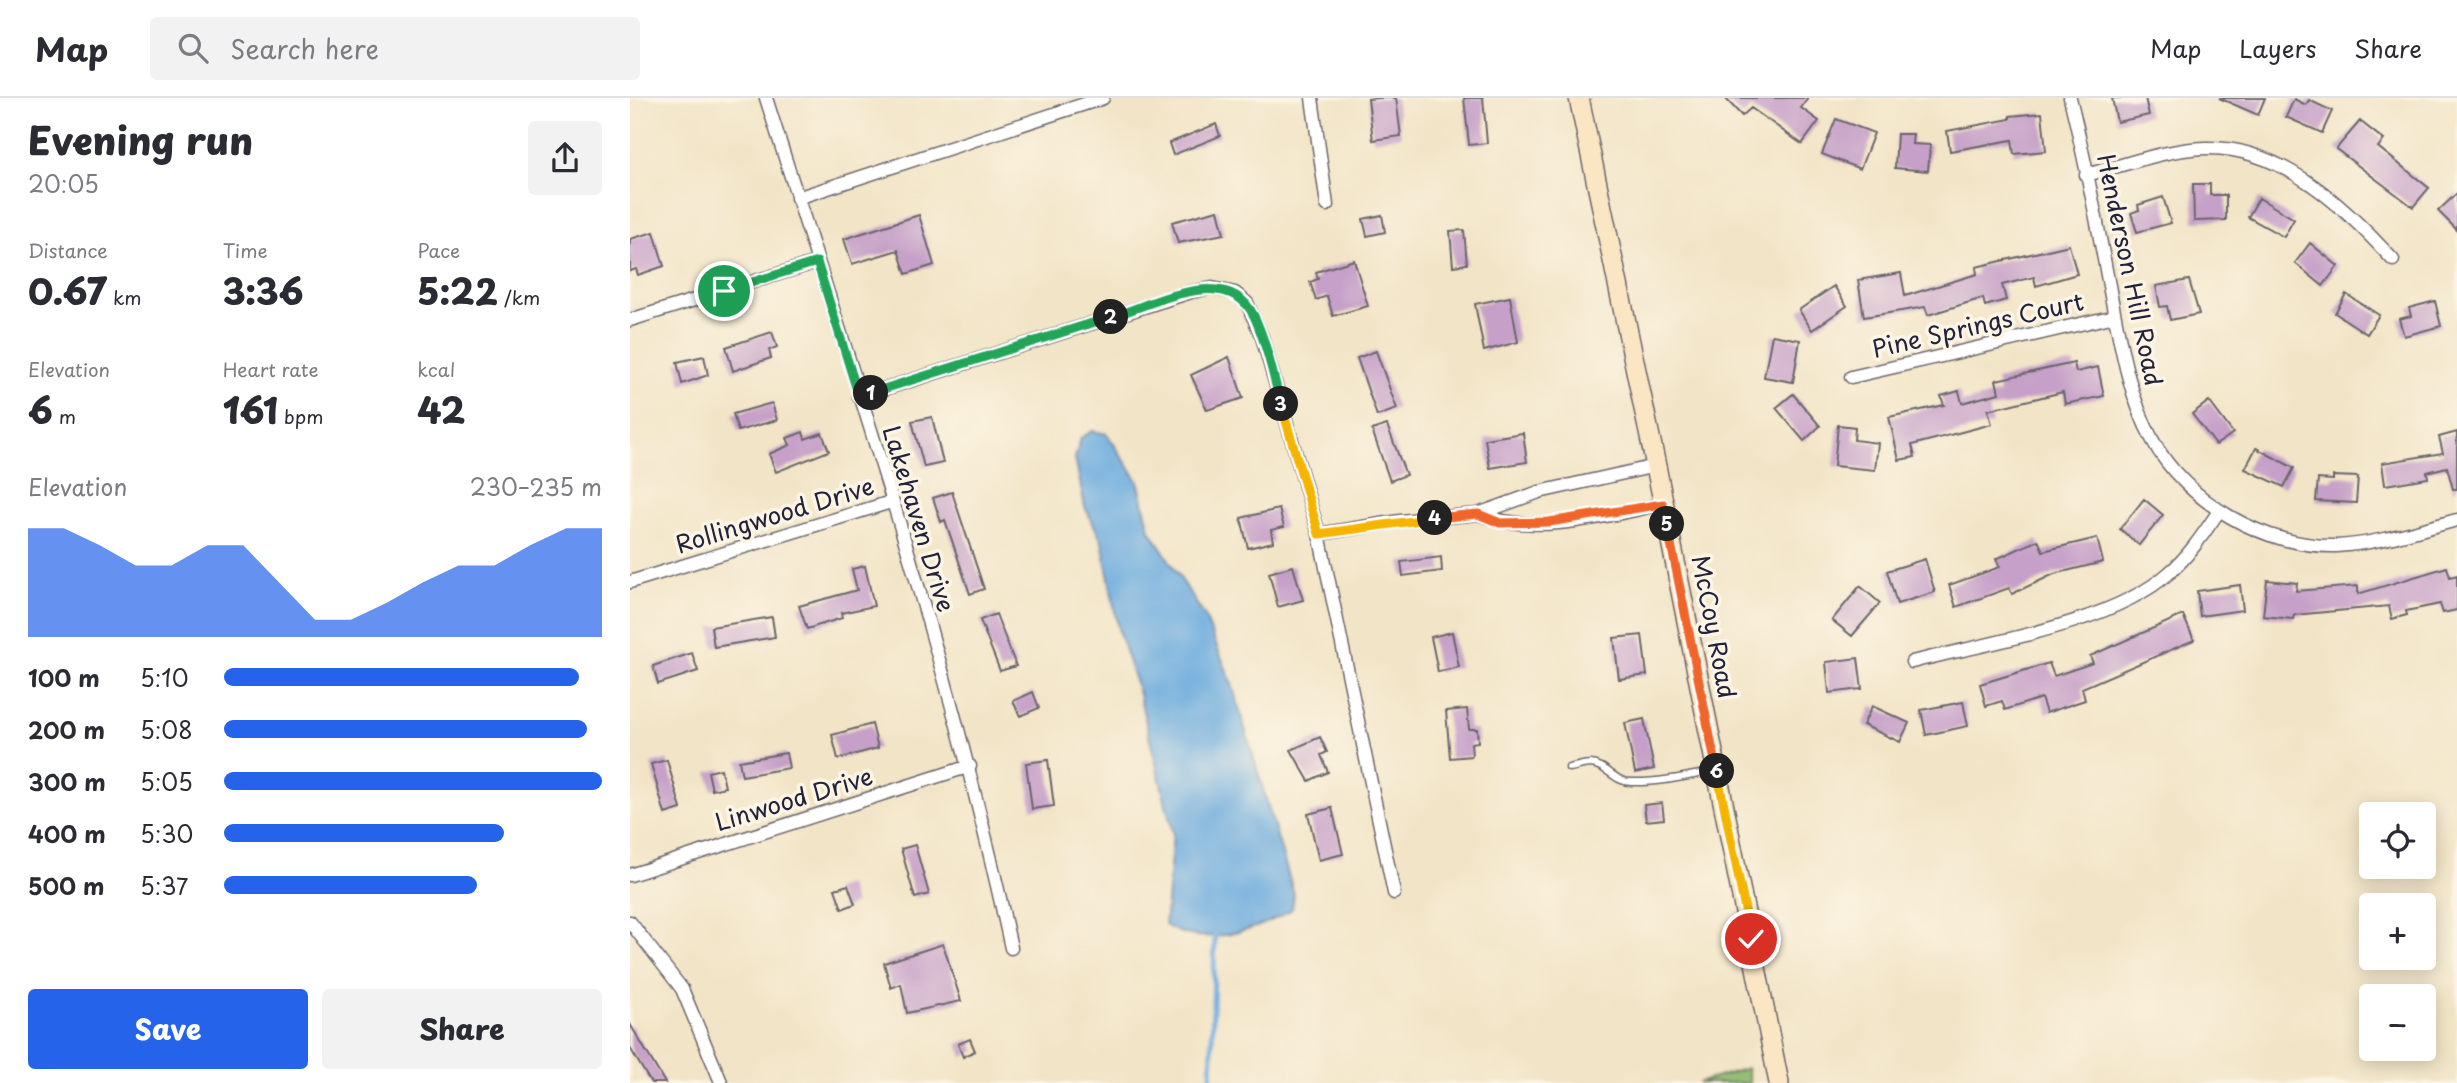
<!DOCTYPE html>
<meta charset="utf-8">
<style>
:root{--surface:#fff;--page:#f2f2f3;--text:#2b2b33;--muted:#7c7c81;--line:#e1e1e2;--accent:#2563eb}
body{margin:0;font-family:"Playpen Sans",sans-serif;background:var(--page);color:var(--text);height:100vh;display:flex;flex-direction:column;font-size:26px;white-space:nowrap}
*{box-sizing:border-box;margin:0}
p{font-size:23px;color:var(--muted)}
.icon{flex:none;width:38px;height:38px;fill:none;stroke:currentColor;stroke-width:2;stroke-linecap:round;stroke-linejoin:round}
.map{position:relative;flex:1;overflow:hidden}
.drawer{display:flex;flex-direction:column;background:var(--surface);width:630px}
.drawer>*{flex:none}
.buttons{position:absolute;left:1729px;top:704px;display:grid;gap:14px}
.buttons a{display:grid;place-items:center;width:77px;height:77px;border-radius:7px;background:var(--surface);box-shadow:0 4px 18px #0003;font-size:35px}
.pin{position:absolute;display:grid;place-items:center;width:60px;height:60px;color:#fff;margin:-30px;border:4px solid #fff;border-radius:50%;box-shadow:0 2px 7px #0007}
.km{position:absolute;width:35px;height:35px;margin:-18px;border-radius:50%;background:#222;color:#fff;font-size:19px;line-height:35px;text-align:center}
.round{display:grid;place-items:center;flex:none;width:74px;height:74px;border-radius:7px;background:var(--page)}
.overview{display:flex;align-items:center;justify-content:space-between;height:119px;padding:0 28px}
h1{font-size:38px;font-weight:800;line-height:52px}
.figures{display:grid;grid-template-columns:repeat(3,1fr);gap:10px;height:119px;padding:7px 28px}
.figures div{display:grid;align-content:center}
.figures b{font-size:35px;font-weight:800}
.figures small{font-size:19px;font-weight:400}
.figures p{font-size:19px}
.chart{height:196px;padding:14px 28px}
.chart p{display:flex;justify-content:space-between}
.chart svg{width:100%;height:126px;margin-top:7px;fill:var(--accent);opacity:.7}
.button{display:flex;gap:14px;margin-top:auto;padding:14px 28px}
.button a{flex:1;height:80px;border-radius:7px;background:var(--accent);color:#fff;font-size:28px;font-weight:800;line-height:80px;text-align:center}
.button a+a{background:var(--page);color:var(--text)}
ul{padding:0 28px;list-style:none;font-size:23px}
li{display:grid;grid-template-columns:112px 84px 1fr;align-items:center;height:52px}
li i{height:18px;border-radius:9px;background:var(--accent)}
header{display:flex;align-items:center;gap:42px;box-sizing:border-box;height:98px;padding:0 35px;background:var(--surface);border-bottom:2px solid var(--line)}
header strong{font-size:33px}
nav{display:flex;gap:38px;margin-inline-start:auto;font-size:24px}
.search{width:490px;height:63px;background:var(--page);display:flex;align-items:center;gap:18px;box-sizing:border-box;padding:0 24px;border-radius:7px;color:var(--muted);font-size:26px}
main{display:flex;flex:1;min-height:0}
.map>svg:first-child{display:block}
.forest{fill:#90b96f;stroke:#596e55;stroke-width:2}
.water{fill:#6baade;stroke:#46668c;stroke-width:2}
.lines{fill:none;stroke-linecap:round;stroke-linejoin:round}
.stream{stroke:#6baade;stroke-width:5}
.building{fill:#c6a0c8}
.service-casing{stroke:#6b666c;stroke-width:9}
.minor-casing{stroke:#6b666c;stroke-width:15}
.secondary-casing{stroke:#6b666c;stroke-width:22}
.service{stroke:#fff;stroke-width:6}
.minor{stroke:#fff;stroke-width:12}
.secondary{stroke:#fbe6c4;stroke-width:19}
.split-1-casing{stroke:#fff;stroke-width:14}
.split-2-casing{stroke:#fff;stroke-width:14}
.split-3-casing{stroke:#fff;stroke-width:14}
.split-4-casing{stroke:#fff;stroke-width:14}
.split-5-casing{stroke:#fff;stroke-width:14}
.split-6-casing{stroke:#fff;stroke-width:14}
.split-7-casing{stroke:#fff;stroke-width:14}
.split-1{stroke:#22a559;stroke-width:9}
.split-2{stroke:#22a559;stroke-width:9}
.split-3{stroke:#22a559;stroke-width:9}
.split-4{stroke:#f5b400;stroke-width:9}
.split-5{stroke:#f0652b;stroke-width:9}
.split-6{stroke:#f0652b;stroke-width:9}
.split-7{stroke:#f5b400;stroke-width:9}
.labels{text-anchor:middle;stroke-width:7;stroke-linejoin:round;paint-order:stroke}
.street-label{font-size:24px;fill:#22223b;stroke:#fcf5e5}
</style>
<header>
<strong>Map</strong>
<div class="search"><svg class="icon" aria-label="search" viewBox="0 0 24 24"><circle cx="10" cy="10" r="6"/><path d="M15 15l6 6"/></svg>Search here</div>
<nav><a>Map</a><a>Layers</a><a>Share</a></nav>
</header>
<main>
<section class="drawer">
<div class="overview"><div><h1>Evening run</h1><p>20:05</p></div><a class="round"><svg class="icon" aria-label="share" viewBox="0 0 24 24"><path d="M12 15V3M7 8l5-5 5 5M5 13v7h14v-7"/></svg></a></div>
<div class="figures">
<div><p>Distance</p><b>0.67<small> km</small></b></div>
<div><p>Time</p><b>3:36</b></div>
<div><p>Pace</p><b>5:22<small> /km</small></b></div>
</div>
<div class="figures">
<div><p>Elevation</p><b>6<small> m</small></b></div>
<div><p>Heart rate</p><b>161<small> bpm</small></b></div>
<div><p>kcal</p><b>42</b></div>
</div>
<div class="chart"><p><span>Elevation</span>230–235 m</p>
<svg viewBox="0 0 160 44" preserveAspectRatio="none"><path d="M0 44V6L10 6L20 12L30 19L40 19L50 12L60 12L70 25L80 38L90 38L100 32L110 25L120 19L130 19L140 12L150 6L160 6V44z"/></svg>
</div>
<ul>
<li><b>100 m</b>5:10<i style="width:94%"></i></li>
<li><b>200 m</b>5:08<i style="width:96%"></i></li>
<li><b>300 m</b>5:05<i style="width:100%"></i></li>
<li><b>400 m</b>5:30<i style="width:74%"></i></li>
<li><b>500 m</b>5:37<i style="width:67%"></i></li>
</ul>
<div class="button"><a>Save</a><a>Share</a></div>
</section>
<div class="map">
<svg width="1827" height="985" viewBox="0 0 1827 985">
<rect width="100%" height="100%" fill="#fcf5e5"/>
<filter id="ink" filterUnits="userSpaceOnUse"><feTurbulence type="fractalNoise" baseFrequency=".0143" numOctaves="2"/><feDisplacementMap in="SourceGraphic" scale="14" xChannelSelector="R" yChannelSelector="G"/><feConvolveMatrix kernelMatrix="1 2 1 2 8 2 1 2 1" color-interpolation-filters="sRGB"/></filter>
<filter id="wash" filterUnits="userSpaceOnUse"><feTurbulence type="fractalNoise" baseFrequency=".00686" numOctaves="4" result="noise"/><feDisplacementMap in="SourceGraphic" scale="28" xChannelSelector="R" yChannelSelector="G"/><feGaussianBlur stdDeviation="1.57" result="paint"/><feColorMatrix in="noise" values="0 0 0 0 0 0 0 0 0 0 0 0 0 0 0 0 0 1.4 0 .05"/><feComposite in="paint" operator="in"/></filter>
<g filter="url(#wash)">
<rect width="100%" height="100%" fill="#f2e4c6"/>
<!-- forest -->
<path class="forest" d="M1117,970L1120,985H1068Z"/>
<!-- water -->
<path class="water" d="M462,333L477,336L508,383L520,432L575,519L601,583L664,796L662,811C629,833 570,851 535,827L543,735L508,592L489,535L472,443L455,409L445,360L451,340Z"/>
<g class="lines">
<!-- stream -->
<path class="stream" d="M581,985L585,834"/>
</g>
<g id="blocks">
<!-- building -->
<path class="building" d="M749,0H766L771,38L743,42L738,1Z
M834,0H853L857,45L839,47Z
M1095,0H1178L1171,10L1189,23L1172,46L1121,10L1112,18Z
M1482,0H1515L1519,17L1487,24Z
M1589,0H1635L1628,17Z
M1664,1L1676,7L1679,2L1702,13L1692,35L1656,19Z
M1412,15L1416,53L1384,56L1382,42L1320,53L1317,33L1380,21V18Z
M1206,21L1244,35L1230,71L1192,56Z
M1730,23L1754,42L1748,49L1799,90L1783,109L1706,51Z
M586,26L590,38L543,57L539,45Z
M1267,36H1283L1282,46L1300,47L1298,73L1265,70Z
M1563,86H1580V97H1596V122L1564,123Z
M1827,95V132L1808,113Z
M1533,99L1541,125L1507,134L1501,115L1509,112L1508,107Z
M1629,100L1664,121L1654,139L1618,119Z
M588,112L594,136L548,145L542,124Z
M289,117L304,167L276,176L268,152L222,166L214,141Z
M752,117L755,134L737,138L733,121Z
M834,132L837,166L823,168L820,133Z
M24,134L34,168L8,177L6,171L0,173V141Z
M1680,145L1708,168L1693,188L1665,165Z
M1439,147L1447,176L1406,188L1404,179L1372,187L1376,202L1355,208L1353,200L1298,217L1295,209L1234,219L1228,182L1271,175L1275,198L1347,176L1346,169Z
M724,162L738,208L703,218L697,198L686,202L680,184L688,181L686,174Z
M1559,182L1569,216L1540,222L1537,208L1530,209L1526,188Z
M1204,188L1217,208L1182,232L1169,212Z
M1716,196L1749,217L1737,236L1705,215Z
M880,199L888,244L854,253L845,206Z
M1805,203L1811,228L1774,238L1769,221L1781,218L1779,210Z
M142,234L147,249L139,252L141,260L103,273L96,249Z
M1142,237L1170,242L1163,284L1134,279Z
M746,253L767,311L747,318L727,260Z
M74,258L78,277L52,286L47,264Z
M599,259L613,300L577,312L561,277Z
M1444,265L1446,274L1468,269L1474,298L1435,306L1433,294L1358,312L1362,326L1282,347L1285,359L1269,362L1259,319L1314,307L1311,298L1329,293L1332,305L1369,295L1366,282Z
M1163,296L1190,328L1174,343L1146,310Z
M1579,303L1603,335L1586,347L1562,316Z
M142,305L147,322L108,333L103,316Z
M302,319L313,365L294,369L282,323Z
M757,327L776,377L760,383L742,332Z
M1208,327L1225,329L1224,342L1248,345L1245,372L1204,368Z
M173,334L175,341L192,335L199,353L146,374L139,356L160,347L157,340Z
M1827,334V391H1823L1817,369L1797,374L1798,380L1755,387L1752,365L1813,355L1809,339Z
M893,335L897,364L860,370L855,341Z
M1626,350L1664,370L1654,389L1615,371Z
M1703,378L1728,379L1726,405L1686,403L1688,381L1703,382Z
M322,394L354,491L340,496L315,422L311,424L303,400Z
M1514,401L1533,417L1509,447L1490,431Z
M649,411L654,429L641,432L643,444L618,450L611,420Z
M1467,440L1473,464L1424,476L1382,496L1379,490L1326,509L1319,487L1370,469L1366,461L1408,442L1413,453Z
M811,459L812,473L773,478L771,464Z
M1295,461L1305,494L1267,506L1257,473Z
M235,468L244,508L211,515L212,520L177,531L169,508L227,492L222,471Z
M663,468L673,502L648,509L639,475Z
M1817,469L1820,479L1827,477V512L1813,515L1810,506L1776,513L1777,517L1762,521L1759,508L1664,517L1663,521L1633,518L1637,482L1667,485L1666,493L1728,488V496Z
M1610,487L1613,512L1570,518L1567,493Z
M1230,488L1250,505L1222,538L1202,522Z
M366,516L386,568L370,573L350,522Z
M1553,517L1564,542L1452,590L1455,602L1416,615L1411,600L1375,612L1372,603L1356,608L1350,586L1419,565L1424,578L1463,565L1460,558Z
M142,519L145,539L84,549L81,529Z
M822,534L829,569L808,574L801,539Z
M1012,537L1017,577L989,581L984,540Z
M62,555L68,573L28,586L23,568Z
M1228,560L1232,591L1199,595L1196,564Z
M403,594L409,610L390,618L383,603Z
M1333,604L1338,628L1296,637L1291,612Z
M1242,608L1279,625L1270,644L1233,627Z
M837,611L839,631H847L848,644L841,645L842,658L820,660L816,613Z
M1014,621L1024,671L1005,675L995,625Z
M242,626L248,650L208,661L202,637Z
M690,639L697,654L691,657L698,674L679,683L661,652Z
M156,655L159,670L112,678L109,663Z
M37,662L51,711L35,716L21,666Z
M418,662L424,708L402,711L396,665Z
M91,671L95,689L82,692L78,674Z
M1032,705L1034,721L1016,723L1014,707Z
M702,710L713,756L689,762L678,716Z
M285,747L299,796L285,800L271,751Z
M218,787L225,806L212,811L205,791Z
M313,846L331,903L277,915L271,886L261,890L254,865Z
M0,926L35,985H21L0,950Z
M340,941L345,953L333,959L328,946Z"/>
</g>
</g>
<g filter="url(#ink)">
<use href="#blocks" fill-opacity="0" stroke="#6b666c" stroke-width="2"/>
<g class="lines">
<!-- service casing -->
<g class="service-casing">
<path id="service" d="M939,670C946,669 954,666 961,666C977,667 984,684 1001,684C1027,685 1059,678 1085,673"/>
</g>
<!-- minor casing -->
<g class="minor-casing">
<path id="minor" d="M136,0C225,281 319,562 381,850
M682,0L697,107
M1440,0C1456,64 1468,129 1480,193C1490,243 1498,296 1522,341C1555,404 1636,450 1707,448C1747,446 1788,432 1827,422
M1456,77C1495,67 1536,51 1576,50C1652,48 1716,110 1763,162
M167,100L473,0
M0,222L187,164
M1221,279L1485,218
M229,299L561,194L582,190L605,195L617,205L632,239L689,436L764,795
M848,416C905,438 975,418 1033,406
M689,436L770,423L848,416L909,394L1026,368
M0,484L261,404
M1282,564C1356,545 1482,526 1539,475C1559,458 1574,435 1589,413
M0,777L340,668
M0,824L52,891L91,984"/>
</g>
<!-- secondary casing -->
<g class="secondary-casing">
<path id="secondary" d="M949,0L1026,368L1149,985"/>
</g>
<!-- service -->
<use href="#service" class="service"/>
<!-- minor -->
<use href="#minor" class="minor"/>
<!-- secondary -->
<use href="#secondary" class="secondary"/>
</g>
</g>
<g class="lines" filter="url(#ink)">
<!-- split-1 casing -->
<g class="split-1-casing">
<path id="split-1" d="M94,193L187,164L229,299L241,295"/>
</g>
<!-- split-2 casing -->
<g class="split-2-casing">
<path id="split-2" d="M241,295L481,219"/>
</g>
<!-- split-3 casing -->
<g class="split-3-casing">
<path id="split-3" d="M481,219C522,207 598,164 624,218C637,245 643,278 651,306"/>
</g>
<!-- split-4 casing -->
<g class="split-4-casing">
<path id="split-4" d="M651,306L689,436L805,420"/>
</g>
<!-- split-5 casing -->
<g class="split-5-casing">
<path id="split-5" d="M805,420L848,416L870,425L919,424L1033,406L1037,426"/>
</g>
<!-- split-6 casing -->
<g class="split-6-casing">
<path id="split-6" d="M1037,426L1087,673"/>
</g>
<!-- split-7 casing -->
<g class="split-7-casing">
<path id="split-7" d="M1087,673L1121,841"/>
</g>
<!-- split-1 -->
<use href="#split-1" class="split-1"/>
<!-- split-2 -->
<use href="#split-2" class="split-2"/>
<!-- split-3 -->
<use href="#split-3" class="split-3"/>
<!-- split-4 -->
<use href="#split-4" class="split-4"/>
<!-- split-5 -->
<use href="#split-5" class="split-5"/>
<!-- split-6 -->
<use href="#split-6" class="split-6"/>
<!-- split-7 -->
<use href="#split-7" class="split-7"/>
</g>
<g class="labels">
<!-- street labels -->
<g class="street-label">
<text transform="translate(1499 172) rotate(78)" y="8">Henderson Hill Road</text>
<text transform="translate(1348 228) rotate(-13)" y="8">Pine Springs Court</text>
<text transform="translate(145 418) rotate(-17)" y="8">Rollingwood Drive</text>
<text transform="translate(288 421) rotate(73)" y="8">Lakehaven Drive</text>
<text transform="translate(1083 529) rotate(79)" y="8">McCoy Road</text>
<text transform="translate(164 702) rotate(-17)" y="8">Linwood Drive</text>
</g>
</g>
</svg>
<div class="buttons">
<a><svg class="icon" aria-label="locate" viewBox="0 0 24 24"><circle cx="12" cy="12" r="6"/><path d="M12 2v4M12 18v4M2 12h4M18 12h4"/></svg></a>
<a>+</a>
<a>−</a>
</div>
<div class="pin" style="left:94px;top:193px;background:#1e9e55"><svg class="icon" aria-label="arrive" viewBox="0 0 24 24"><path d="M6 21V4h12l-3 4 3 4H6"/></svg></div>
<div class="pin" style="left:1121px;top:841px;background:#d93025"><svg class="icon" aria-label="check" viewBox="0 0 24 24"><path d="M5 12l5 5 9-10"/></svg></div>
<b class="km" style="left:241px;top:295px">1</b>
<b class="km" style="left:481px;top:219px">2</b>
<b class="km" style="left:651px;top:306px">3</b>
<b class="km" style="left:805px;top:420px">4</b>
<b class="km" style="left:1037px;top:426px">5</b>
<b class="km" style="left:1087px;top:673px">6</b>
</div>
</main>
